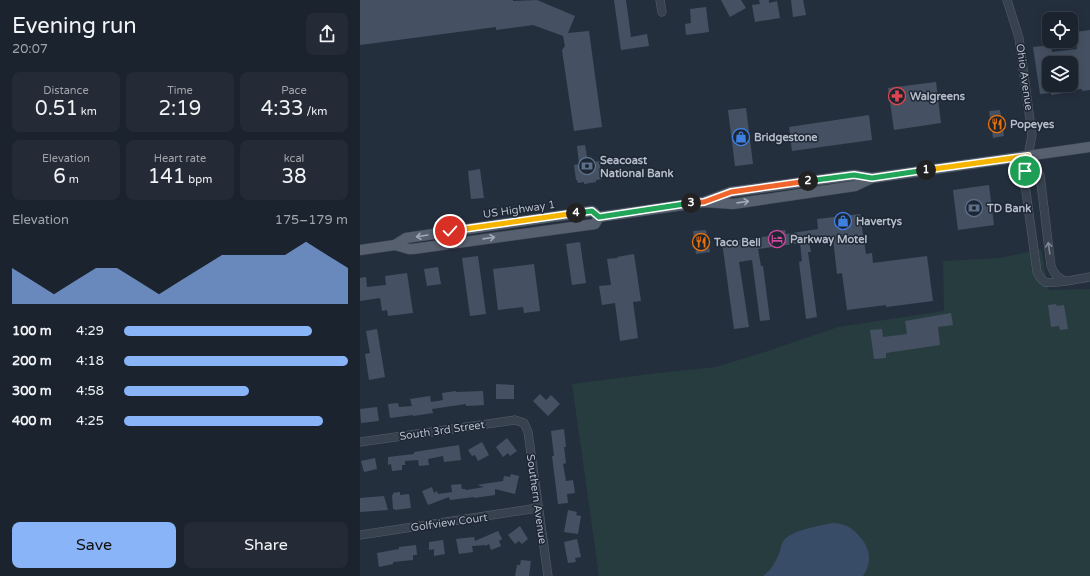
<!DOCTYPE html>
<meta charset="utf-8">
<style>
:root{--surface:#1b232e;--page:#242b36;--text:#f1f3f6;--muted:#a0a4aa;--line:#39404a;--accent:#8ab4f8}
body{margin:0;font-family:"Varela Round",sans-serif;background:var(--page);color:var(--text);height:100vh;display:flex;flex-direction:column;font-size:15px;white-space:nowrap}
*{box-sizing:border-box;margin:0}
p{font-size:13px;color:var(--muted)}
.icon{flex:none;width:22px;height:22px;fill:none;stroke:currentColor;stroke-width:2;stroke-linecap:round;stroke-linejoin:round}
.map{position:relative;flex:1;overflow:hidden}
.panel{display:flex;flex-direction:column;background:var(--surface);width:360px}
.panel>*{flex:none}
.buttons{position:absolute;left:682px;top:12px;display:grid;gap:8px}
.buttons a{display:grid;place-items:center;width:36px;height:36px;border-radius:8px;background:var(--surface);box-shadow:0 2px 10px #0003,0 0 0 1px var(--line);font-size:20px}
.pin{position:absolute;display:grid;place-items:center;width:34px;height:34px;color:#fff;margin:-17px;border:2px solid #fff;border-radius:50%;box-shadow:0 1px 4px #0007}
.km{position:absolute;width:20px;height:20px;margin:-10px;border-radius:50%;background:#222;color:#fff;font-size:11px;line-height:20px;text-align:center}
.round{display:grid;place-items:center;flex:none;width:42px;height:42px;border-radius:8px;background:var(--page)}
.headline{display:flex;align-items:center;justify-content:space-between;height:68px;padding:0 12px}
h1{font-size:22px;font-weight:600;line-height:30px}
.metrics{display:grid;grid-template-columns:repeat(3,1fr);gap:6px;height:68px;padding:4px 12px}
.metrics div{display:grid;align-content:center;border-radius:8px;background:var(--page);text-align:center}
.metrics b{font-size:20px;font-weight:600}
.metrics small{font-size:11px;font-weight:400}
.metrics p{font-size:11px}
.chart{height:112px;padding:8px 12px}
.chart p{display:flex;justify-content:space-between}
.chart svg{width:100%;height:72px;margin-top:4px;fill:var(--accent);opacity:.7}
.cta{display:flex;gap:8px;margin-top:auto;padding:8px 12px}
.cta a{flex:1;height:46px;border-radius:8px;background:var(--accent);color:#111;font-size:16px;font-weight:600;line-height:46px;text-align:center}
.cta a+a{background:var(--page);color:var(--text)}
ul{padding:0 12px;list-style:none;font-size:13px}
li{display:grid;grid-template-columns:64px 48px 1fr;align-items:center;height:30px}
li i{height:10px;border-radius:5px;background:var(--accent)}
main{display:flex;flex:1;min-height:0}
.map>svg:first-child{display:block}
.green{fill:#263c3f}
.water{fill:#394c67}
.building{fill:#455162}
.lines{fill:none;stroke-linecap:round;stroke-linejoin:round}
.minor-casing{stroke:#565f6c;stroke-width:9}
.major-casing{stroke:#414a57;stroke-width:11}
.minor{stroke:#38414e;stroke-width:8}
.major{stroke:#56606e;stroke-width:10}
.oneway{stroke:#a1aab7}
.oneway2{stroke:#7c8592}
.split-1-casing{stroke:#fff;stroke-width:8}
.split-2-casing{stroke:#fff;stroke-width:8}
.split-3-casing{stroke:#fff;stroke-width:8}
.split-4-casing{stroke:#fff;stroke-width:8}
.split-5-casing{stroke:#fff;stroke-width:8}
.split-1{stroke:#f5b400;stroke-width:5}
.split-2{stroke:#22a559;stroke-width:5}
.split-3{stroke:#f0652b;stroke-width:5}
.split-4{stroke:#22a559;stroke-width:5}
.split-5{stroke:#f5b400;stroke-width:5}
.labels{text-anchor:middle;stroke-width:3;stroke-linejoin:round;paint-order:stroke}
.street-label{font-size:11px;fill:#b4bcc9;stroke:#1d2633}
.poi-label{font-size:11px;font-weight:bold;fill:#b4bcc9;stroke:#1d2633;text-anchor:start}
</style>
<main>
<section class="panel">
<div class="headline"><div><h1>Evening run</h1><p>20:07</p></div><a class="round"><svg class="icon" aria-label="share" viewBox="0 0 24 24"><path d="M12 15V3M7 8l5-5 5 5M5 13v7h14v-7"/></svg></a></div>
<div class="metrics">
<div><p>Distance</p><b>0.51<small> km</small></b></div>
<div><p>Time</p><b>2:19</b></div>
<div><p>Pace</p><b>4:33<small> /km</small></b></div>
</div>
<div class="metrics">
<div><p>Elevation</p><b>6<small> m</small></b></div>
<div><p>Heart rate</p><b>141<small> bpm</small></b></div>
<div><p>kcal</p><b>38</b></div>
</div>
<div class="chart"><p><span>Elevation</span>175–179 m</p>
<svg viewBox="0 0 160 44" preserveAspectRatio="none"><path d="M0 44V22L10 30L20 38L30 30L40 22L50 22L60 30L70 38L80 30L90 22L100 14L110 14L120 14L130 14L140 6L150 14L160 22V44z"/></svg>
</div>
<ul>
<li><b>100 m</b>4:29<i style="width:84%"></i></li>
<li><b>200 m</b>4:18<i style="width:100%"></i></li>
<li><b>300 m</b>4:58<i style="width:56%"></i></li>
<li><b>400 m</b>4:25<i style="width:89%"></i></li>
</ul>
<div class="cta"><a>Save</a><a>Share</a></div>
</section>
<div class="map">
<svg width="730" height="576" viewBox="0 0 730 576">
<rect width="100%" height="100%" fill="#242f3e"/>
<!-- green -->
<path class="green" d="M681,249L689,290L730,289V576H239L212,384L298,373L356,367L402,353L478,327L584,311L583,261L640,258Z"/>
<!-- water -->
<path class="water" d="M472,523C477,523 482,524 487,526C498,532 510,546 509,559C509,565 506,571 503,576H403C412,570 416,561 420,551C421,548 421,544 423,542C429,530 460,526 472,523Z"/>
<!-- building -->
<path class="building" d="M0,0H153V1L177,0L215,16L208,33L229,31L242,127L214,131L202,50L205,46L203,36L173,25L136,30V27L0,45Z
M254,0H266L271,37L287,34L289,46L261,50Z
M361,0H381L386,8L370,17Z
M399,0H409V3L417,1L420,18L395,22L392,5L400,4Z
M431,0H443L446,15L433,17Z
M346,7L349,32L326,35L325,24L331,23L330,9Z
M730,30V90L722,91V89L711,90V63H689V85H709L710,92L691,95V93L680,94L673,47L691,45L692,52L717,49L715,32Z
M576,82L581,123L534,130L528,88Z
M386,108L393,164L375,166L368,110Z
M640,110L644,136L633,138L629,111Z
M509,115L512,140L432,151L429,127Z
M225,145L228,163L240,161V168L242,167L243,174H241L242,179L236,180V182L224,184V182L218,183L217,180H216L214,165L219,164L217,146Z
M120,169L124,198L111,199L108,171Z
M629,185L634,225L598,230L593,190Z
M500,214L506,254L512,253L513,263L567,256L573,301L526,307V305L487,310L482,273L477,274L473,239L449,242L451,252H448L457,317L446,319L439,262L442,261L440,243L398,249L401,266H403L410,320L400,321L392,260L379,262L389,327L374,329L362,242L410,236V232L425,230L426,234L458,229L457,219Z
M346,230L350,252L336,254L333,231Z
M220,242L226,283L212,285L206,244Z
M274,254L281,301L273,302L278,338L260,341L255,303L242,305L239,286L251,285L247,259L258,258L257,257Z
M118,256L126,314L110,316L102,258Z
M174,264L180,311L164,313L163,307L138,310L133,269Z
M78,267L81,284L67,286L64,269Z
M47,273L53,313L28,316L27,310L22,311L20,298L0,301V278L6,277L7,287L26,285L25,276Z
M696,304L697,306L704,305L708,329L700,330L699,326L691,327L688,305Z
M591,313L593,325L578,327L580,345L526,353V358L514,359L510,330L522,329L523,337L547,334L545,321Z
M17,329L25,377L9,380L5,354L10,353L6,331Z
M136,384L154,385V399H136Z
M96,391V392L123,391L124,405L106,406V404L72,409L73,413L53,416V415L30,418L28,404L38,403L39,407L52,406L50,399L70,396L71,402L83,400L82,393Z
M180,394L186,400L191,395L200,404L188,416L173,401Z
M17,407L19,421L1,423L0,409Z
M204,429L206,447H204L206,463L203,464L206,481L213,480L215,493L207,494L208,503L198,504L192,456H194L191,431Z
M147,438L157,451L150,456L148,453L143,457L136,447Z
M122,442L129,455L118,461L115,455L112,456L108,450Z
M99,445L101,460L84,462L83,456L68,459L69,465L59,466L58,460L45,461V465H42V470L32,471L31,464L28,465V457L54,454V452Z
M15,458L17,469L4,472L1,461Z
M151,474L159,476L155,494L135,489V495L114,498V497L90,500L89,497L68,505L62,491L72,487L74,493L77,491L78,494L92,492L91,485L101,484L102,489H105L106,490L124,487L117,485L143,481L144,476L150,477Z
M40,492V495L49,494L51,508L35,510V509H33L32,495H33V493Z
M24,496L28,510L0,512V498Z
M208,510L217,512L216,515L221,516L218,534L204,532Z
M160,526L168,539L162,544L159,541L155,544L148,535Z
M138,531L142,539L139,541L141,546L131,550L129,544L125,546V545L112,546L113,552L99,554L96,539L114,537L115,541Z
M217,539L221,557L215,558L216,562L208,563L204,542Z
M83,540L85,554L74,556V549L69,550V542Z
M56,545L57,555H53V560L33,562V564L19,567L17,553L39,549V547Z
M161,560L171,561L169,576H155L157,565H160Z"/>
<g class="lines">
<!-- minor casing -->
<g class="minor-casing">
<path id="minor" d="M300,0L302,12
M647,0L659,38L672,135L664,177L677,272C679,276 681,280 685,282C693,285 721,278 730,277
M668,156L680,175L691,266C694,274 697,277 704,281
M0,442L155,420L164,423L168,432L188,576
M0,535L178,508"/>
</g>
<!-- major casing -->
<g class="major-casing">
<path id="major" d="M344,202L371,192L494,175L512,178L730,147
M239,217L344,202L373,204L495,186L512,178
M35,245L49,249H53L235,224L239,217
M0,250L35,245L46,238L232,211L239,217"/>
</g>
<!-- minor -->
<use href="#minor" class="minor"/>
<!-- major -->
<use href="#major" class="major"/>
</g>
<!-- one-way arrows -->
<defs><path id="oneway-shaft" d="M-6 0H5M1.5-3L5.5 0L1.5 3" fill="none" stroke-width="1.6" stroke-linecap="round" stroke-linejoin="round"/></defs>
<g class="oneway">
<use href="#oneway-shaft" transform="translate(383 202) rotate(-8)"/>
<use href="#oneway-shaft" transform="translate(62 236) rotate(171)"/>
<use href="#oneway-shaft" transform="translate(129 238) rotate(-8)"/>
</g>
<use class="oneway2" href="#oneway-shaft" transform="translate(689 248) rotate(-98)"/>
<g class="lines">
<!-- split-1 casing -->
<g class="split-1-casing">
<path id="split-1" d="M566,170L668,156L665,171"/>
</g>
<!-- split-2 casing -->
<g class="split-2-casing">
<path id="split-2" d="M448,181L494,175L512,178L566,170"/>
</g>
<!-- split-3 casing -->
<g class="split-3-casing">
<path id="split-3" d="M331,203L344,202L371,192L448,181"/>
</g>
<!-- split-4 casing -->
<g class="split-4-casing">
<path id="split-4" d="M216,213L232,211L239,217L331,203"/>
</g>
<!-- split-5 casing -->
<g class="split-5-casing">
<path id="split-5" d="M90,231L216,213"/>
</g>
<!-- split-1 -->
<use href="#split-1" class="split-1"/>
<!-- split-2 -->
<use href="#split-2" class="split-2"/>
<!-- split-3 -->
<use href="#split-3" class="split-3"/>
<!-- split-4 -->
<use href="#split-4" class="split-4"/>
<!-- split-5 -->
<use href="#split-5" class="split-5"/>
</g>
<!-- icons -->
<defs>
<g id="pharmacy-ring" transform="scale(0.9)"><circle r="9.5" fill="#1d2633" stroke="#e0444e" stroke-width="1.5"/><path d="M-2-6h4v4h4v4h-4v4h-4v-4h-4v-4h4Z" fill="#e0444e"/></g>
<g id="restaurant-ring" transform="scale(0.9)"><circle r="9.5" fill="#1d2633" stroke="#e8710a" stroke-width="1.5"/><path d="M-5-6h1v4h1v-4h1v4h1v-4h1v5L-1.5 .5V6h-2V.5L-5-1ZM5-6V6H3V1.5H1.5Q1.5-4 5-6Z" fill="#e8710a"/></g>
<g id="shop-ring" transform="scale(0.9)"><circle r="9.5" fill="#1d2633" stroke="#3f7fe0" stroke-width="1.5"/><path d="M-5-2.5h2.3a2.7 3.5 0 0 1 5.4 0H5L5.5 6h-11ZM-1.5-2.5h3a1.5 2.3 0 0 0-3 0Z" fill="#3f7fe0"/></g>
<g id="bank-ring" transform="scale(0.9)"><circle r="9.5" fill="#1d2633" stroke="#5c6f8a" stroke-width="1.5"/><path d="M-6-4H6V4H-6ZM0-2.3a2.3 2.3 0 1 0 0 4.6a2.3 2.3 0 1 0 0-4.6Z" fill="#5c6f8a"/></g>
<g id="hotel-ring" transform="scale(0.9)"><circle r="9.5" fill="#1d2633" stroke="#d1479c" stroke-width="1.5"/><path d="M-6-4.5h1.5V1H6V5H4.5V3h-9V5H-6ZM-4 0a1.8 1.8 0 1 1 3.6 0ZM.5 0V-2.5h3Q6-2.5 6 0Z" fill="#d1479c"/></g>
</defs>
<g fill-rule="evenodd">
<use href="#pharmacy-ring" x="537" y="96"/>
<use href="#restaurant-ring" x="637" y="124"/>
<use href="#shop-ring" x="381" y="137"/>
<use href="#bank-ring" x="227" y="166"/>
<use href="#bank-ring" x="614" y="208"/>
<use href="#shop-ring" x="483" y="221"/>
<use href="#hotel-ring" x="417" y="239"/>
<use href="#restaurant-ring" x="341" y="242"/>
</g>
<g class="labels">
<!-- street labels -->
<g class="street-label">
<text transform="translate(665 77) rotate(82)" y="4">Ohio Avenue</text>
<text transform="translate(159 209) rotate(-8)" y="4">US Highway 1</text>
<text transform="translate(82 430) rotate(-8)" y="4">South 3rd Street</text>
<text transform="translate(177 499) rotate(82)" y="4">Southern Avenue</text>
<text transform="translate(89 522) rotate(-8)" y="4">Golfview Court</text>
</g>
<!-- poi labels -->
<g class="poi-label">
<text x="550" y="100">Walgreens</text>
<text x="650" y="128">Popeyes</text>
<text x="394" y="141">Bridgestone</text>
<text x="240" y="164">Seacoast<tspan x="240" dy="13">National Bank</tspan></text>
<text x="627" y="212">TD Bank</text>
<text x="496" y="225">Havertys</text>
<text x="430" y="243">Parkway Motel</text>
<text x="354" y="246">Taco Bell</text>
</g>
</g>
</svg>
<div class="buttons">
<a><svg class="icon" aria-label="locate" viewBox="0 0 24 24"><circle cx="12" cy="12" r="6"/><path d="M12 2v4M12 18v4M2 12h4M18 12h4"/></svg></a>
<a><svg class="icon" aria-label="layers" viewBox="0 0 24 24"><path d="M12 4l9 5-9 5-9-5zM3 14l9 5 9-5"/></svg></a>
</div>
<div class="pin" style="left:665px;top:171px;background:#1e9e55"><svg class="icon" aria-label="arrive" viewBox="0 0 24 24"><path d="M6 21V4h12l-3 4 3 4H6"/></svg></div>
<div class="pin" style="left:90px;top:231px;background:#d93025"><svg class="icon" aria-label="check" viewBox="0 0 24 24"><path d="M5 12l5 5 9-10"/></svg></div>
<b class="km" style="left:566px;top:170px">1</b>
<b class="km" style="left:448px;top:181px">2</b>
<b class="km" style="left:331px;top:203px">3</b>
<b class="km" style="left:216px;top:213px">4</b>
</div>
</main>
